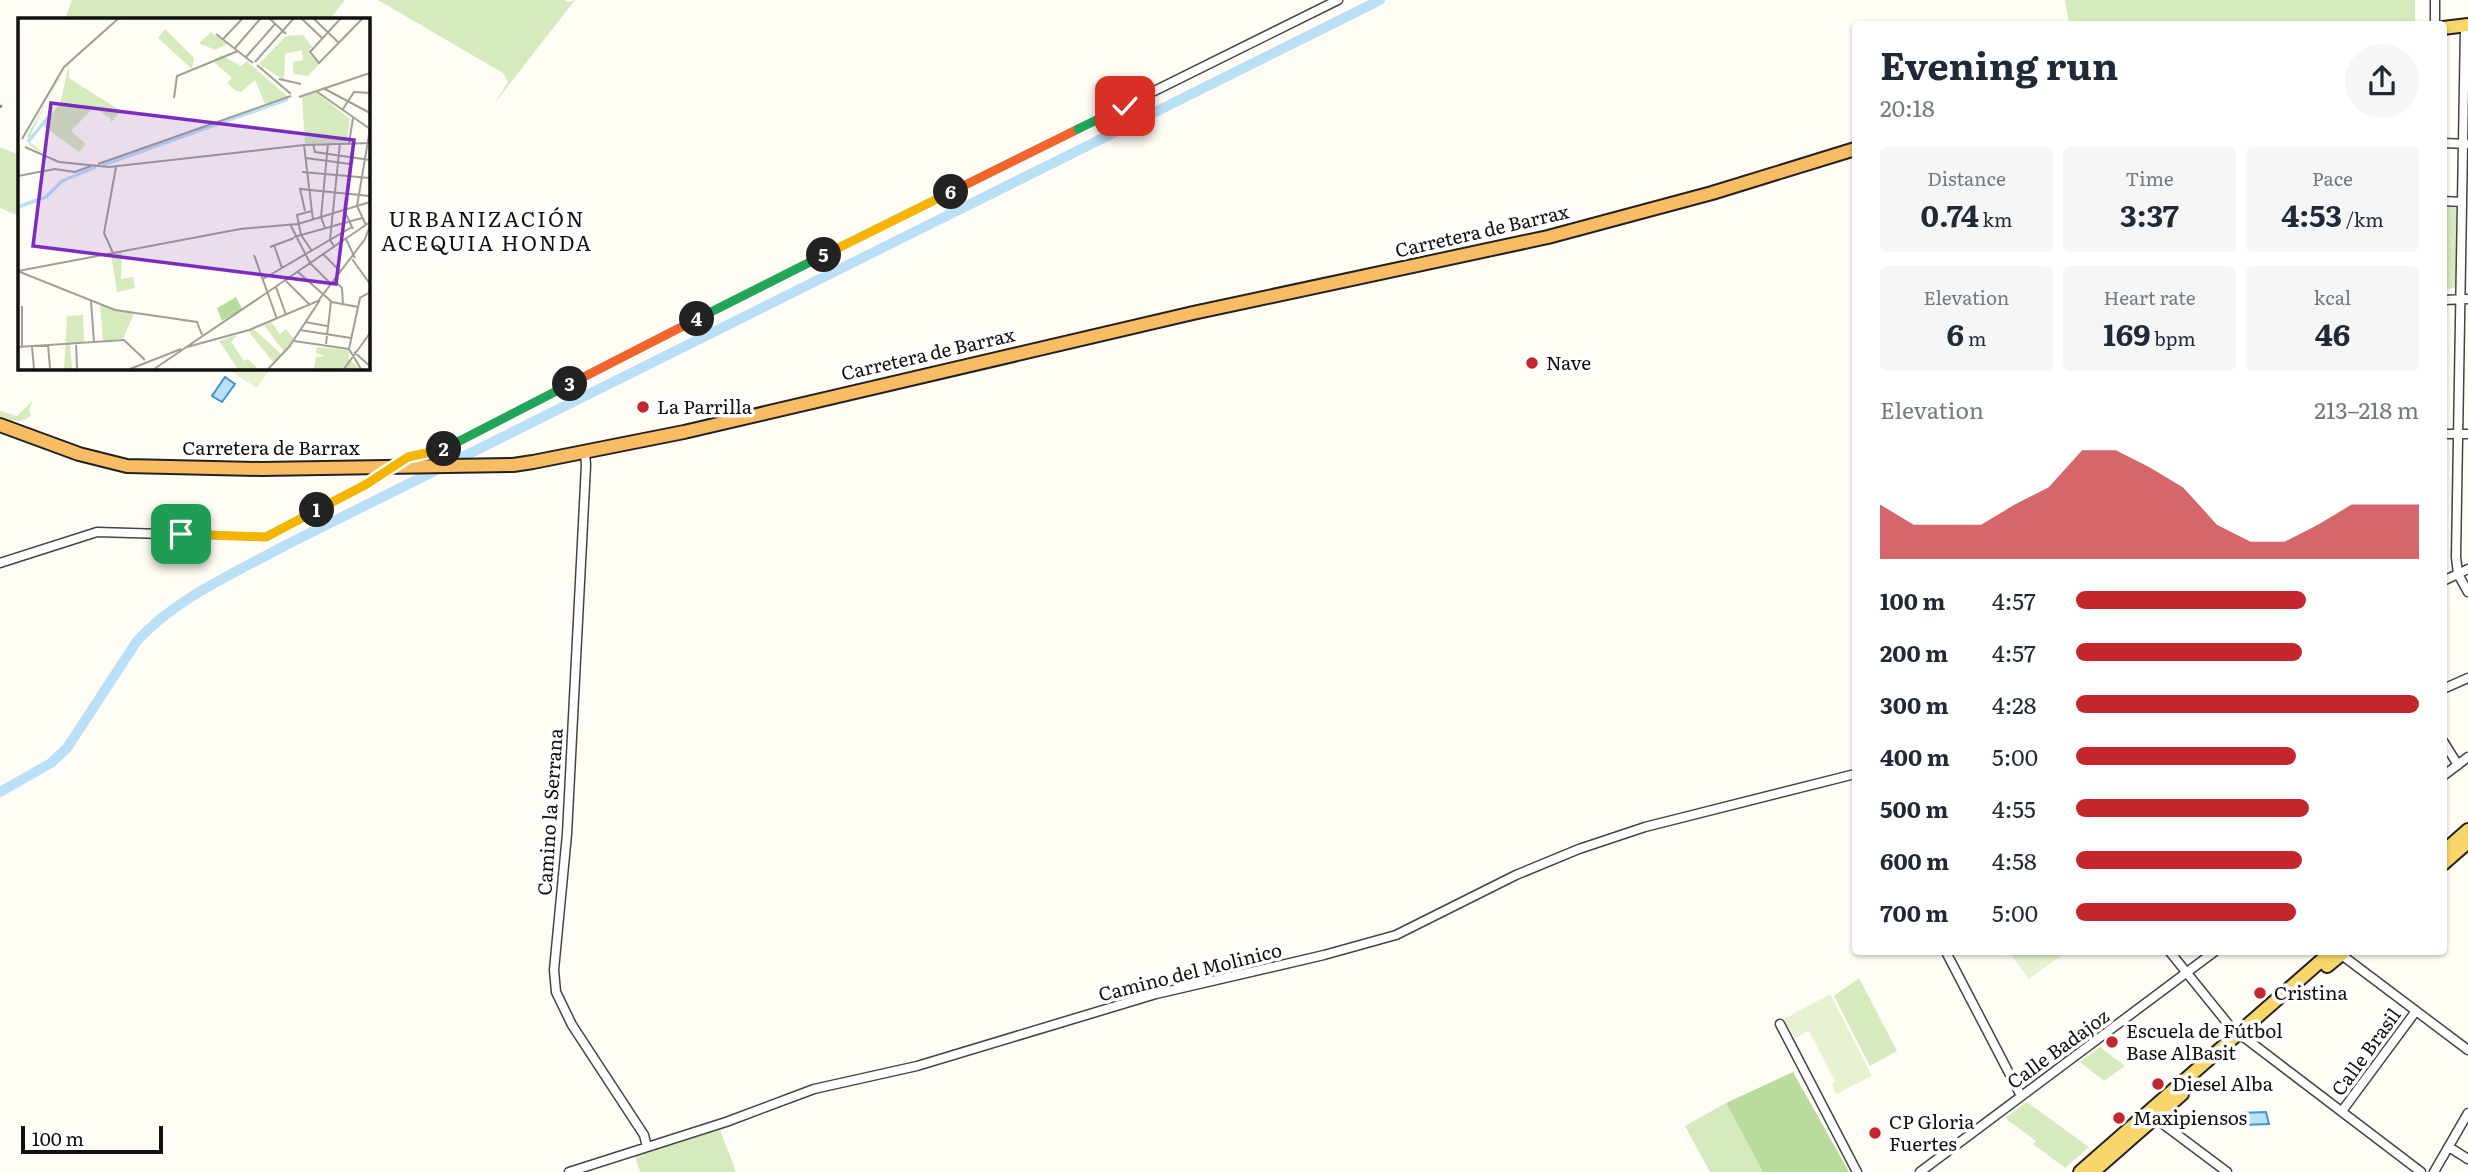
<!DOCTYPE html>
<meta charset="utf-8">
<style>
:root{--surface:#fff;--page:#f6f6f7;--text:#1f2937;--muted:#747a83;--accent:#c4262e}
body{margin:0;font-family:Literata,serif;background:var(--page);color:var(--text);height:100vh;display:flex;flex-direction:column;font-size:26px;white-space:nowrap}
*{box-sizing:border-box;margin:0}
p{font-size:23px;color:var(--muted)}
.icon{flex:none;width:38px;height:38px;fill:none;stroke:currentColor;stroke-width:2;stroke-linecap:round;stroke-linejoin:round}
.map{position:relative;flex:1;overflow:hidden}
.drawer{position:absolute;left:1852px;top:21px;width:595px;height:934px;display:flex;flex-direction:column;background:var(--surface);border-radius:7px;box-shadow:0 2px 5px #0004}
.drawer>*{flex:none}
.scale{position:absolute;left:21px;bottom:18px;width:142px;box-sizing:border-box;padding-left:7px;border:4px solid #111;border-top:0;font-size:19px;line-height:24px;white-space:nowrap;color:#111;-webkit-text-stroke:5px #fff;paint-order:stroke}
.pin{position:absolute;display:grid;place-items:center;width:60px;height:60px;color:#fff;margin:-30px;border-radius:14px;box-shadow:0 4px 10px #0006}
.km{position:absolute;width:35px;height:35px;margin:-18px;border-radius:50%;background:#222;color:#fff;font-size:19px;line-height:35px;text-align:center}
.round{display:grid;place-items:center;flex:none;width:74px;height:74px;border-radius:37px;background:var(--page)}
.headline{display:flex;align-items:center;justify-content:space-between;height:119px;padding:0 28px}
h1{font-size:38px;font-weight:700;line-height:52px}
.stats{display:grid;grid-template-columns:repeat(3,1fr);gap:10px;height:119px;padding:7px 28px}
.stats div{display:grid;align-content:center;border-radius:7px;background:var(--page);text-align:center}
.stats b{font-size:30px;font-weight:700}
.stats small{font-size:19px;font-weight:400}
.stats p{font-size:19px}
.chart{height:196px;padding:14px 28px}
.chart p{display:flex;justify-content:space-between}
.chart svg{width:100%;height:126px;margin-top:7px;fill:var(--accent);opacity:.7}
ul{padding:0 28px;list-style:none;font-size:23px}
li{display:grid;grid-template-columns:112px 84px 1fr;align-items:center;height:52px}
li i{height:18px;border-radius:9px;background:var(--accent)}
.map>svg:first-child{display:block}
.green{fill:#d5ebbd}
.forest{fill:#b9dc9c}
.pitch{fill:#e6f2cf}
.water{fill:#b9e0f7;stroke:#3f96cf;stroke-width:2}
.lines{fill:none;stroke-linecap:round;stroke-linejoin:round}
.stream{stroke:#3f96cf;stroke-width:2.5}
.canal{stroke:#b9e0f7;stroke-width:10}
.minor-casing{stroke:#444;stroke-width:11}
.primary-casing{stroke:#222;stroke-width:16}
.trunk-casing{stroke:#222;stroke-width:16}
.minor{stroke:#fff;stroke-width:8}
.primary{stroke:#f9d66b;stroke-width:12}
.trunk{stroke:#f7bc64;stroke-width:12}
.split-1-casing{stroke:#fff;stroke-width:14}
.split-2-casing{stroke:#fff;stroke-width:14}
.split-3-casing{stroke:#fff;stroke-width:14}
.split-4-casing{stroke:#fff;stroke-width:14}
.split-5-casing{stroke:#fff;stroke-width:14}
.split-6-casing{stroke:#fff;stroke-width:14}
.split-7-casing{stroke:#fff;stroke-width:14}
.split-8-casing{stroke:#fff;stroke-width:14}
.split-1{stroke:#f5b400;stroke-width:9}
.split-2{stroke:#f5b400;stroke-width:9}
.split-3{stroke:#22a559;stroke-width:9}
.split-4{stroke:#f0652b;stroke-width:9}
.split-5{stroke:#22a559;stroke-width:9}
.split-6{stroke:#f5b400;stroke-width:9}
.split-7{stroke:#f0652b;stroke-width:9}
.split-8{stroke:#22a559;stroke-width:9}
.poi-dot{fill:#c4262e;stroke:#fff;stroke-width:2.5}
.labels{text-anchor:middle;stroke-width:7;stroke-linejoin:round;paint-order:stroke}
.street-label{font-size:19px;fill:#111;stroke:#fff}
.poi-label{font-size:19px;fill:#111;stroke:#fff;text-anchor:start}
.neighbourhood-label{font-size:21px;letter-spacing:2px;fill:#111;stroke:#fff}
.inset-river{fill:none;stroke:#b9e0f7;stroke-width:3.5}
.inset-road{fill:none;stroke:#a09f9a;stroke-width:2}
.view{fill:#7b2cbf;fill-opacity:0.15;stroke:#7b2cbf;stroke-width:3.5}
.inset-edge{fill:none;stroke:#111;stroke-width:3.5}
</style>
<div class="map">
<svg width="2468" height="1172" viewBox="0 0 2468 1172">
<rect width="100%" height="100%" fill="#fffdf5"/>
<!-- green -->
<path class="green" d="M72,0H345L330,19H65Z
M378,0H564L568,2L575,0L494,104L508,82L503,73Z
M2065,0H2415V23L2069,24Z
M0,147L19,155V216L0,208Z
M2443,206H2453L2459,212L2457,287L2443,290Z
M33,400L29,410L31,416C20,424 12,421 0,417V411L17,416Z
M1859,978L1897,1051L1870,1066L1834,996Z
M2100,1047L2125,1066L2104,1081L2080,1062Z
M2027,1102L2089,1147L2065,1168L2033,1144L2036,1141L2005,1118Z
M1726,1103L1763,1172H1710L1685,1126Z
M720,1130L736,1172H640L635,1156Z"/>
<!-- forest -->
<path class="forest" d="M1793,1072L1849,1172H1763L1726,1103Z"/>
<!-- pitch -->
<path class="pitch" d="M226,368H271L257,388Z
M2009,952H2066L2029,979Z
M1830,994L1872,1076L1836,1094L1832,1085L1835,1081L1809,1031L1795,1038L1784,1019Z"/>
<!-- water -->
<path class="water" d="M225,377L235,384L222,402L212,396Z
M2266,1112L2269,1124L2243,1125L2241,1113Z"/>
<g class="lines">
<!-- stream -->
<path class="stream" d="M0,107L1,106"/>
<!-- canal -->
<path class="canal" d="M0,792L51,763L67,748L137,641C176,598 235,573 286,545L1380,0"/>
<!-- minor casing -->
<g class="minor-casing">
<path id="minor" d="M2435,0V24
M2465,26L2456,557L2458,574L2468,592
M2443,143L2468,144
M2443,201L2462,202
M2443,300L2468,299
M2443,434H2468
M585,453L586,465L567,834L554,970L556,992L572,1025L644,1135L647,1147
M0,563L97,532L266,537L365,485L408,457L440,451L888,223L1338,0
M2443,581L2468,569
M2443,689L2468,678
M2443,741L2458,765
M2443,776L2468,757
M1946,952L2021,1096
M2170,952L2237,1035L2245,1038L2421,1172
M2339,953L2468,1050
M1780,1024L1857,1172
M2342,1111L2416,1011
M2151,1115L2227,1172
M2449,1147L2468,1159
M569,1172L726,1122L814,1089L917,1066L1156,994L1324,955L1396,935L1516,875L1579,849L1645,827L1855,774
M1920,1172L2214,952
M2434,1172L2468,1113"/>
</g>
<!-- primary casing -->
<g class="primary-casing">
<path id="primary" d="M2443,28L2468,25
M2443,852L2468,830
M2443,864L2468,842
M2327,966L2344,952
M2080,1172L2331,952
M2093,1172L2182,1094"/>
</g>
<!-- trunk casing -->
<g class="trunk-casing">
<path id="trunk" d="M0,425L79,454L127,466L261,469L513,465L533,462L684,432L1193,313L1548,237L1712,193L1855,149"/>
</g>
<!-- minor -->
<use href="#minor" class="minor"/>
<!-- primary -->
<use href="#primary" class="primary"/>
<!-- trunk -->
<use href="#trunk" class="trunk"/>
</g>
<g class="lines">
<!-- split-1 casing -->
<g class="split-1-casing">
<path id="split-1" d="M181,534L266,537L317,510"/>
</g>
<!-- split-2 casing -->
<g class="split-2-casing">
<path id="split-2" d="M317,510L365,485L408,457L444,449"/>
</g>
<!-- split-3 casing -->
<g class="split-3-casing">
<path id="split-3" d="M444,449L570,384"/>
</g>
<!-- split-4 casing -->
<g class="split-4-casing">
<path id="split-4" d="M570,384L697,319"/>
</g>
<!-- split-5 casing -->
<g class="split-5-casing">
<path id="split-5" d="M697,319L824,255"/>
</g>
<!-- split-6 casing -->
<g class="split-6-casing">
<path id="split-6" d="M824,255L951,192"/>
</g>
<!-- split-7 casing -->
<g class="split-7-casing">
<path id="split-7" d="M951,192L1078,129"/>
</g>
<!-- split-8 casing -->
<g class="split-8-casing">
<path id="split-8" d="M1078,129L1125,106"/>
</g>
<!-- split-1 -->
<use href="#split-1" class="split-1"/>
<!-- split-2 -->
<use href="#split-2" class="split-2"/>
<!-- split-3 -->
<use href="#split-3" class="split-3"/>
<!-- split-4 -->
<use href="#split-4" class="split-4"/>
<!-- split-5 -->
<use href="#split-5" class="split-5"/>
<!-- split-6 -->
<use href="#split-6" class="split-6"/>
<!-- split-7 -->
<use href="#split-7" class="split-7"/>
<!-- split-8 -->
<use href="#split-8" class="split-8"/>
</g>
<!-- markers -->
<g class="poi-dot">
<circle cx="1532" cy="363" r="7"/>
<circle cx="643" cy="407" r="7"/>
<circle cx="2260" cy="993" r="7"/>
<circle cx="2112" cy="1042" r="7"/>
<circle cx="2158" cy="1084" r="7"/>
<circle cx="2119" cy="1118" r="7"/>
<circle cx="1875" cy="1133" r="7"/>
</g>
<g class="labels">
<!-- street labels -->
<g class="street-label">
<text transform="translate(1482 231) rotate(-13)" y="7">Carretera de Barrax</text>
<text transform="translate(928 354) rotate(-13)" y="7">Carretera de Barrax</text>
<text x="271" y="455">Carretera de Barrax</text>
<text transform="translate(550 812) rotate(-86)" y="7">Camino la Serrana</text>
<text transform="translate(1190 972) rotate(-14)" y="7">Camino del Molinico</text>
<text transform="translate(2058 1049) rotate(-36)" y="7">Calle Badajoz</text>
<text transform="translate(2366 1052) rotate(-54)" y="7">Calle Brasil</text>
</g>
<!-- poi labels -->
<g class="poi-label">
<text x="1546" y="370">Nave</text>
<text x="657" y="414">La Parrilla</text>
<text x="2274" y="1000">Cristina</text>
<text x="2126" y="1038">Escuela de Fútbol<tspan x="2126" dy="22">Base AlBasit</tspan></text>
<text x="2172" y="1091">Diesel Alba</text>
<text x="2133" y="1125">Maxipiensos</text>
<text x="1889" y="1129">CP Gloria<tspan x="1889" dy="22">Fuertes</tspan></text>
</g>
<!-- neighbourhood labels -->
<g class="neighbourhood-label">
<text x="487" y="227">URBANIZACIÓN<tspan x="487" dy="24">ACEQUIA HONDA</tspan></text>
</g>
</g>
<!-- overview -->
<g transform="translate(18 18)">
<rect width="352" height="352" fill="#fffdf5"/>
<path d="M147,11L176,40L174,51L140,20ZM193,14L209,26L197,32L181,25ZM285,17L295,30L289,31H293L290,35L301,46L290,58L276,56L275,51V44L285,42L284,32L267,36L266,62L241,46L268,18ZM203,37L223,48L229,43L270,79L247,86L237,62L223,74L217,72L209,65L214,60L195,43ZM51,44V60L103,93L92,105L93,101L76,89L53,113L68,126L61,134L24,107L12,124L28,137L12,128L9,118ZM51,46L42,86L10,123L36,68ZM298,74L332,101L329,124L287,126L284,79ZM104,234L103,261L115,259L117,270L99,274L93,236ZM82,286L116,296L105,321L85,323ZM65,297L66,324L52,325L54,351H46L49,298ZM253,304L262,316L268,311L276,321L266,334L246,307ZM236,311L264,337L256,345L230,313ZM219,317L213,324L226,343L230,341L240,351H220L201,323ZM299,329L331,332V341L342,351H296L298,339L307,338L298,335Z" fill="#d5ebbd" fill-rule="evenodd"/>
<path d="M218,279L224,291L204,303L199,290Z" fill="#b9dc9c"/>
<path class="inset-river" d="M10,124L31,98M85,147L270,81M0,189L28,179L44,163L78,149"/>
<path class="inset-road" d="M251,0L268,16M283,0L304,20M295,0L321,25M323,0L292,34L301,45L345,0M198,16L235,45M205,21L225,0M217,30L243,0M228,39L257,6M237,44L276,0M239,47L273,76M261,61L283,66M305,70L352,95M298,73L352,111M281,79L352,55M156,80L159,58L220,33M325,91L336,74L352,75M4,121L46,49L101,0M331,125L335,100M295,126L297,134L352,142M286,127L295,202M286,127L352,125M7,129L41,144L91,149L286,127M288,140L332,146M80,146L273,78M284,154L352,160M0,158L37,151L57,154L73,148M287,193L282,171L352,178M272,206L292,245L313,266M348,207L339,188L352,111M307,210L303,199L310,126M335,211L326,192L335,125M276,219L344,200M328,221L337,240M256,227L264,250M316,228L312,222L322,125M252,229L276,220M294,233L283,217L279,197L294,193M95,235L86,215L98,149M305,236L323,254M236,237L259,301M334,241L352,266M0,253L222,211L280,206L352,184M2,254L97,292L179,304L184,317M280,254L314,284L340,289M245,261L334,209M316,262L324,270L325,287M268,263L292,287M258,269L268,297M247,276L352,204M73,283L76,324M4,288V328M287,304L309,308M282,312L333,320M276,323L331,331M58,325L59,351M308,326L313,284M30,327L32,350M0,329L106,322L127,342M14,329L16,351M169,329L231,312L300,283L347,221L352,208M336,334L352,348M112,351L163,331M136,351L247,276M250,351L271,329L302,282M326,351L352,315M343,351L331,331L342,280L352,274"/>
<path class="view" d="M33,85L336,122L318,266L15,228Z"/>
<rect width="352" height="352" class="inset-edge"/>
</g>
</svg>
<div class="scale">100 m</div>
<div class="pin" style="left:181px;top:534px;background:#1e9e55"><svg class="icon" aria-label="arrive" viewBox="0 0 24 24"><path d="M6 21V4h12l-3 4 3 4H6"/></svg></div>
<div class="pin" style="left:1125px;top:106px;background:#d93025"><svg class="icon" aria-label="check" viewBox="0 0 24 24"><path d="M5 12l5 5 9-10"/></svg></div>
<b class="km" style="left:317px;top:510px">1</b>
<b class="km" style="left:444px;top:449px">2</b>
<b class="km" style="left:570px;top:384px">3</b>
<b class="km" style="left:697px;top:319px">4</b>
<b class="km" style="left:824px;top:255px">5</b>
<b class="km" style="left:951px;top:192px">6</b>
<section class="drawer">
<div class="headline"><div><h1>Evening run</h1><p>20:18</p></div><a class="round"><svg class="icon" aria-label="share" viewBox="0 0 24 24"><path d="M12 15V3M7 8l5-5 5 5M5 13v7h14v-7"/></svg></a></div>
<div class="stats">
<div><p>Distance</p><b>0.74<small> km</small></b></div>
<div><p>Time</p><b>3:37</b></div>
<div><p>Pace</p><b>4:53<small> /km</small></b></div>
</div>
<div class="stats">
<div><p>Elevation</p><b>6<small> m</small></b></div>
<div><p>Heart rate</p><b>169<small> bpm</small></b></div>
<div><p>kcal</p><b>46</b></div>
</div>
<div class="chart"><p><span>Elevation</span>213–218 m</p>
<svg viewBox="0 0 160 44" preserveAspectRatio="none"><path d="M0 44V25L10 32L20 32L30 32L40 25L50 19L60 6L70 6L80 12L90 19L100 32L110 38L120 38L130 32L140 25L150 25L160 25V44z"/></svg>
</div>
<ul>
<li><b>100 m</b>4:57<i style="width:67%"></i></li>
<li><b>200 m</b>4:57<i style="width:66%"></i></li>
<li><b>300 m</b>4:28<i style="width:100%"></i></li>
<li><b>400 m</b>5:00<i style="width:64%"></i></li>
<li><b>500 m</b>4:55<i style="width:68%"></i></li>
<li><b>600 m</b>4:58<i style="width:66%"></i></li>
<li><b>700 m</b>5:00<i style="width:64%"></i></li>
</ul>
</section>
</div>
